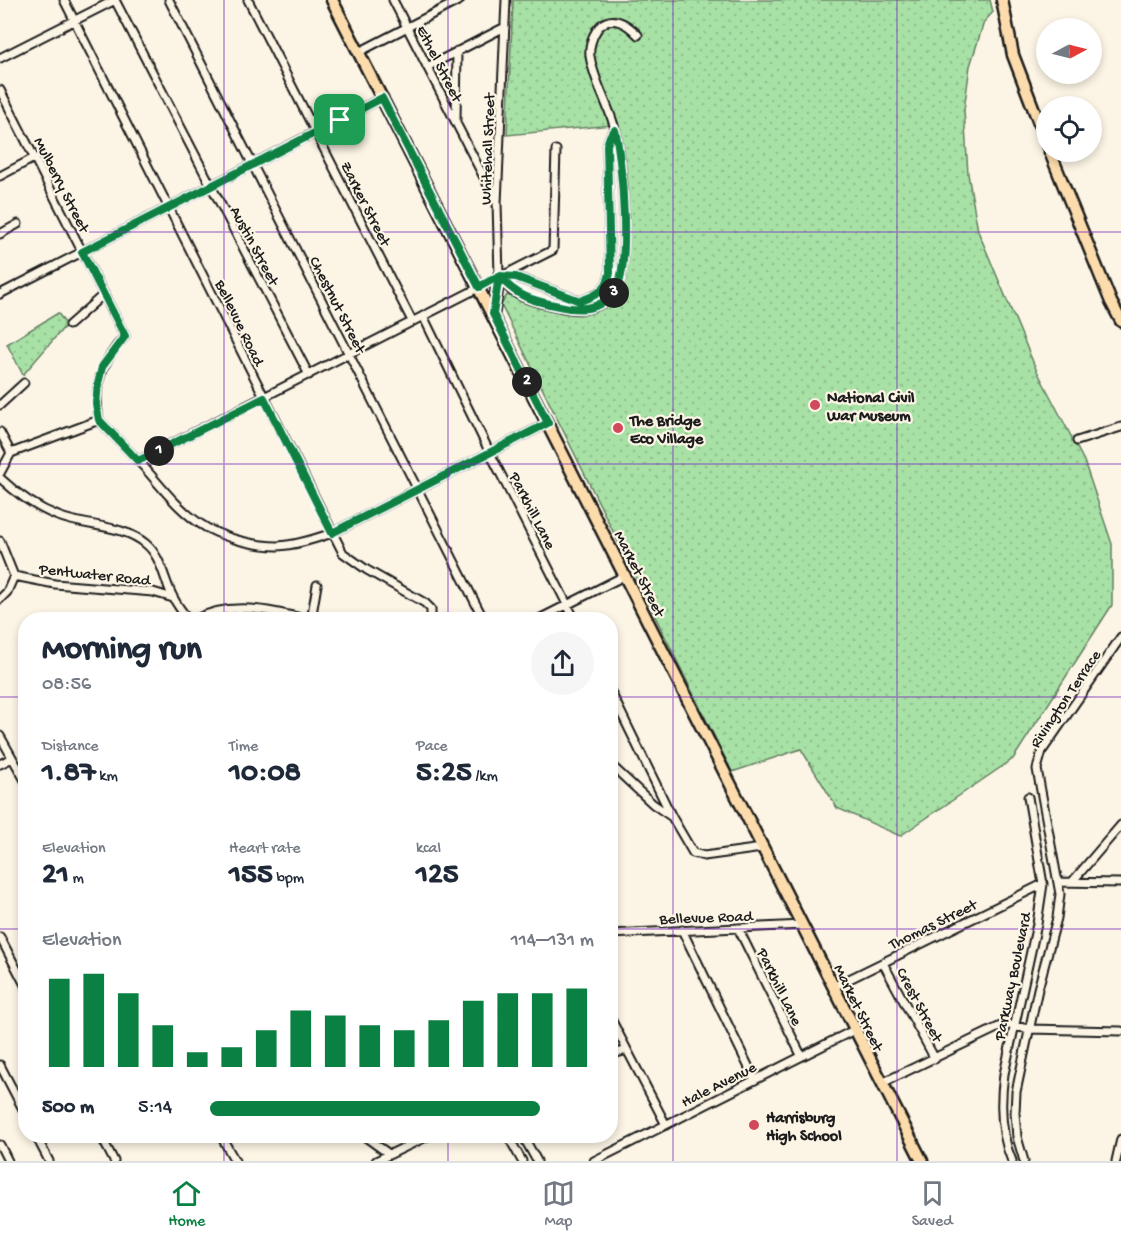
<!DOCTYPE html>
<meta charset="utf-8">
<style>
:root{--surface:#fff;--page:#f6f6f7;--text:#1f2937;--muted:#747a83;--line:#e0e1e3;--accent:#0b8043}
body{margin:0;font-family:"Gochi Hand",sans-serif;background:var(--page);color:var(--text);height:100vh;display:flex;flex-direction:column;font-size:22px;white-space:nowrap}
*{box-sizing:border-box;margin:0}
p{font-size:20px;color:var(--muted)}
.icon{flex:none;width:33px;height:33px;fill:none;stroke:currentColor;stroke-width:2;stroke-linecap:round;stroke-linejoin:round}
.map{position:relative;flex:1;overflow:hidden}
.drawer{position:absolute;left:18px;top:612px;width:600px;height:531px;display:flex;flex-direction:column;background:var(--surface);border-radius:24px;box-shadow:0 3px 9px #0003}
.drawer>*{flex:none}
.needle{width:39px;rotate:83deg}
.buttons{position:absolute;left:1036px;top:18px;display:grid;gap:12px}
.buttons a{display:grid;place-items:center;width:66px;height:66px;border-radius:50%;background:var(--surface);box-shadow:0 3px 9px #0003;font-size:30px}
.pin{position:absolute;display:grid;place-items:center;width:51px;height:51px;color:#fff;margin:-26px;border-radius:12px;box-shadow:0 3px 9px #0006}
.km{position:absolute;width:30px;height:30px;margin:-15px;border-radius:50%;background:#222;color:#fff;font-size:16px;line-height:30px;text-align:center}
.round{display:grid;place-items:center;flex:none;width:63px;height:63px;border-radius:32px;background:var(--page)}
.headline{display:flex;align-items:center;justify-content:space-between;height:102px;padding:0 24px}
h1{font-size:33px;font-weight:700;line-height:45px}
.metrics{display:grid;grid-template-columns:repeat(3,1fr);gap:9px;height:102px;padding:6px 24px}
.metrics div{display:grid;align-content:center}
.metrics b{font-size:30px;font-weight:700}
.metrics small{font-size:16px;font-weight:400}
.metrics p{font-size:16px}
.chart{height:168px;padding:12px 24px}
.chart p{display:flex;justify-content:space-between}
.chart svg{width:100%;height:108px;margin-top:6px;stroke:var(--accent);stroke-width:6}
ul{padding:0 24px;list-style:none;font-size:20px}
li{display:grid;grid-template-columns:96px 72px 1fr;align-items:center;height:45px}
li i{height:15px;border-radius:8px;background:var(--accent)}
.dock{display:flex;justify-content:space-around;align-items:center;height:84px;border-top:2px solid var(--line);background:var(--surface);font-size:16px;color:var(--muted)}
.dock a{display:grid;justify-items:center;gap:3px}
.dock .selected{color:var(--accent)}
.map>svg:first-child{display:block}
.green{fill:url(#green-dots);stroke:#627e61;stroke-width:1.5}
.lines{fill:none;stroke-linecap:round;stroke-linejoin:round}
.minor-casing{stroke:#1c1c1c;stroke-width:11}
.primary-casing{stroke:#1c1c1c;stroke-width:15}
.minor{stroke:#fcf5e5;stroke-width:7}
.primary{stroke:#fcdcac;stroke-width:10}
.route-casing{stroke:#fff;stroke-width:12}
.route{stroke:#0b8043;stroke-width:8}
.grid{fill:none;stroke:#7b2cbf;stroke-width:1.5;stroke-opacity:0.55}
.poi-dot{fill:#d1495b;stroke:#fcf5e5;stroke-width:2}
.labels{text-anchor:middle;stroke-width:4.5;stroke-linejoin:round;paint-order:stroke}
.street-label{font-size:16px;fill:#1c1c1c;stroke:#fcf5e5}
.poi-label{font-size:16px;font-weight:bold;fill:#1c1c1c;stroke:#fcf5e5;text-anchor:start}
</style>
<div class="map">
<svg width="1121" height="1161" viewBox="0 0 1121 1161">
<defs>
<pattern id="green-dots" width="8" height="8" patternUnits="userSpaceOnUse" patternTransform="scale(1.5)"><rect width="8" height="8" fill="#a8e1a6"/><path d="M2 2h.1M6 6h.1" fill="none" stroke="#90c08e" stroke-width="1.8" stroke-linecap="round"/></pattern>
</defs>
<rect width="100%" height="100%" fill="#fcf5e5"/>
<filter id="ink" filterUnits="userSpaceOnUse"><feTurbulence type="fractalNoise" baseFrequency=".0167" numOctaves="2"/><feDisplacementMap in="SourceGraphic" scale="12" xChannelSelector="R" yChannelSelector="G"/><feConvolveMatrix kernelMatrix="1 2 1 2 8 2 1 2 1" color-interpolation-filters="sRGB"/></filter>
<g filter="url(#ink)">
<!-- green -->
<path class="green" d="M513,0H990L993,12L984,22L970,66L964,110L968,174L978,231L1036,369L1084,461L1112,544V605L1013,759L900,836L837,808L801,749L732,772L501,305L507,295C529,302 564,318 586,314C634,304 629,251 628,215C627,200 629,184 626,169C624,154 617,139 612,125L507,135Z
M58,313L66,325L23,375L7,344Z"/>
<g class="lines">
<!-- minor casing -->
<g class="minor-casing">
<path id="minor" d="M64,0L343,553L367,570L425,603L431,609V620
M115,0L309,375
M169,0L484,620
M248,0L412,321
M393,0L496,201
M359,52L460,0
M0,58L115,0
M427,67L505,27
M0,90L125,336C101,363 93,384 99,420
M456,121L457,51
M0,176L34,158
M0,234L18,224
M499,276C503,281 507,287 511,290C527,302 552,306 572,309C587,311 608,305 616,291C630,267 623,162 616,133C610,106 594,83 590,56C588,40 600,14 620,22C627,24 633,30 638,35
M499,276L497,203L506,0
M502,276L516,277L580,301C595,296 607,291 610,273L607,145L610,136L615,130
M0,294L382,98
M423,316L490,453L575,620
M69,325L104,294
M0,405L24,383
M99,420C114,436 129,451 144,467C162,488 182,514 207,528C228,539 255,546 278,546C296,545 315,539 332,533L548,423
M0,432L11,453
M1077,441L1121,427
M138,461L553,250L556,150
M0,473L11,453L99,420
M0,478C16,493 37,508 58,516C85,527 123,524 146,544C161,556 164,580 173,597C177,605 183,613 189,620
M0,541L14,576L7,592L0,599
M14,576L55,584L153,592L173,598
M194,620C230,600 273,611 310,620
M311,620L317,585
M537,620L626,575
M610,690L672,817
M0,736L26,782
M0,764L12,758
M610,764L653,804L672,817L693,853L704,856L762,848
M1058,882L1121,883
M1072,882L1121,825
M738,928L801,1055
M682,930L755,1080
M610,934L803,925
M0,937L26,987
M883,963L935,1059
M833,987L1043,884
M610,1017L666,1125
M610,1055L627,1050
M0,1065L26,1115
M882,1083L1005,1024L1029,1029L1121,1031
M36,1136L49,1161
M101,1136L114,1161
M221,1136L235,1161
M364,1136L389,1154
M508,1136L522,1161
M523,1136L537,1161
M0,1145L8,1161
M376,1161L428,1136
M594,1161L854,1030
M1012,1161C1000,1133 1000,1103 1004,1074L1037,924L1043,884L1028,797
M1024,1161L1017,1137L1015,1113L1016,1092L1038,989L1057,918L1060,894L1037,769L1042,751L1121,637
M1116,1161L1121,1139"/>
</g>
<!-- primary casing -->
<g class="primary-casing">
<path id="primary" d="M332,0L922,1161
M1002,0L1013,55L1047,144
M1050,152L1111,302L1121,321
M493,314L499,276"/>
</g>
<!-- minor -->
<use href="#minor" class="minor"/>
<!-- primary -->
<use href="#primary" class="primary"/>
</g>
</g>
<g class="lines" filter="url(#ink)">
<!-- route casing -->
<g class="route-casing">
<path id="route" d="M340,120L82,252L125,336L102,367L98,384L96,404L99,420L138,461L264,398L332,533L548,423L493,314L499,276L516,277L580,301C595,296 607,291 610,273L607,145L610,136L615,130C622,157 632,273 614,293C599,310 580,311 559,306C533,301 517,297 499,276L479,287L382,98L340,120"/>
</g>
<!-- route -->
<use href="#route" class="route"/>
</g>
<!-- grid -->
<path class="grid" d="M224,0V620M448,0V620M673,0V1161M897,0V1161M0,232H1121M0,464H1121M0,697H26M610,697H1121M0,929H26M610,929H1121M224,1136V1161M448,1136V1161"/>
<!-- markers -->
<g class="poi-dot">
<circle cx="815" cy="405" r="6"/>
<circle cx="618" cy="428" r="6"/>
<circle cx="754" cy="1125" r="6"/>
</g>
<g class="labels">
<!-- street labels -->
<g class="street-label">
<text transform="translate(441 63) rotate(63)" y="6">Ethel Street</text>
<text transform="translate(486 149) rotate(-88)" y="6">Whitehall Street</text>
<text transform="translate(63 184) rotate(63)" y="6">Mulberry Street</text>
<text transform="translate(367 203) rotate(63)" y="6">Zarker Street</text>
<text transform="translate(256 245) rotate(62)" y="6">Austin Street</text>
<text transform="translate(339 304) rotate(63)" y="6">Chestnut Street</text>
<text transform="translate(241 322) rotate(64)" y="6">Bellevue Road</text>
<text transform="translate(534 510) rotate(63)" y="6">Parkhill Lane</text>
<text transform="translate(95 573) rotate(6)" y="6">Pentwater Road</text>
<text transform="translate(641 573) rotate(63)" y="6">Market Street</text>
<text transform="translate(1064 698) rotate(-56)" y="6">Rivington Terrace</text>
<text transform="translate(706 916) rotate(-2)" y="6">Bellevue Road</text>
<text transform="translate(932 923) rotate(-26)" y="6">Thomas Street</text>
<text transform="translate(1011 976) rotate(-78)" y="6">Parkway Boulevard</text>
<text transform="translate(781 986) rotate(64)" y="6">Parkhill Lane</text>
<text transform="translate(921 1004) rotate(62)" y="6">Crest Street</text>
<text transform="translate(860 1007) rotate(64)" y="6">Market Street</text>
<text transform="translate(718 1083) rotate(-27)" y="6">Hale Avenue</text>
</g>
<!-- poi labels -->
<g class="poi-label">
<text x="827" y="402">National Civil<tspan x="827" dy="18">War Museum</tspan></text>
<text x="630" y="425">The Bridge<tspan x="630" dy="18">Eco Village</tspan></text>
<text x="766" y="1122">Harrisburg<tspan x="766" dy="18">High School</tspan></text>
</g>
</g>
</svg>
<div class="buttons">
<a><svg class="needle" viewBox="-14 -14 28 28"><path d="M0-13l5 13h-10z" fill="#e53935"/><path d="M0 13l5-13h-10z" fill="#747a83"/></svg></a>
<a><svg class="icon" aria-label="locate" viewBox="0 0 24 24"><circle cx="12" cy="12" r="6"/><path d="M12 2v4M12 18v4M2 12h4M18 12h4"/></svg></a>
</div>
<div class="pin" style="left:340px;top:120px;background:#1e9e55"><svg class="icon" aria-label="arrive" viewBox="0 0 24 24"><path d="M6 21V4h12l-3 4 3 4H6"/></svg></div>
<b class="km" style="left:159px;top:451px">1</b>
<b class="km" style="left:527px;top:382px">2</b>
<b class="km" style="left:614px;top:293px">3</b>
<section class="drawer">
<div class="headline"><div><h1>Morning run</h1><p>08:56</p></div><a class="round"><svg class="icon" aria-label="share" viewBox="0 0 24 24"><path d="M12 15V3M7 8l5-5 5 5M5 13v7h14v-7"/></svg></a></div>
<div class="metrics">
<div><p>Distance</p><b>1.87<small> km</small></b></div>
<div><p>Time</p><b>10:08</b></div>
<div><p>Pace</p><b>5:25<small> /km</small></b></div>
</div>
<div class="metrics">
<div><p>Elevation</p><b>21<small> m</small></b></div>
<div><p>Heart rate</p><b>155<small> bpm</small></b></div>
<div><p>kcal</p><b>125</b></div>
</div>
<div class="chart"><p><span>Elevation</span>114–131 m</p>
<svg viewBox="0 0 160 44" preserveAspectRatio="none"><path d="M5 44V8M15 44V6M25 44V14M35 44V27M45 44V38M55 44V36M65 44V29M75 44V21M85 44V23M95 44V27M105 44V29M115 44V25M125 44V17M135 44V14M145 44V14M155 44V12"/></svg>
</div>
<ul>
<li><b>500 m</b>5:14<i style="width:86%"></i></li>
</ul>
</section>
</div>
<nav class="dock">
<a class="selected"><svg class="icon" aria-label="home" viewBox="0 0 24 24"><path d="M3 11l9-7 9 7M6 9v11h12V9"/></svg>Home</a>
<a><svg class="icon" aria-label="map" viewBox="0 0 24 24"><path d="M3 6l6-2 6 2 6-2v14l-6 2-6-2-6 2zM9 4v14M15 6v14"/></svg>Map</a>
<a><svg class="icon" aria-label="saved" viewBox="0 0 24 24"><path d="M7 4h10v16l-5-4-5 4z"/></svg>Saved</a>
</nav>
